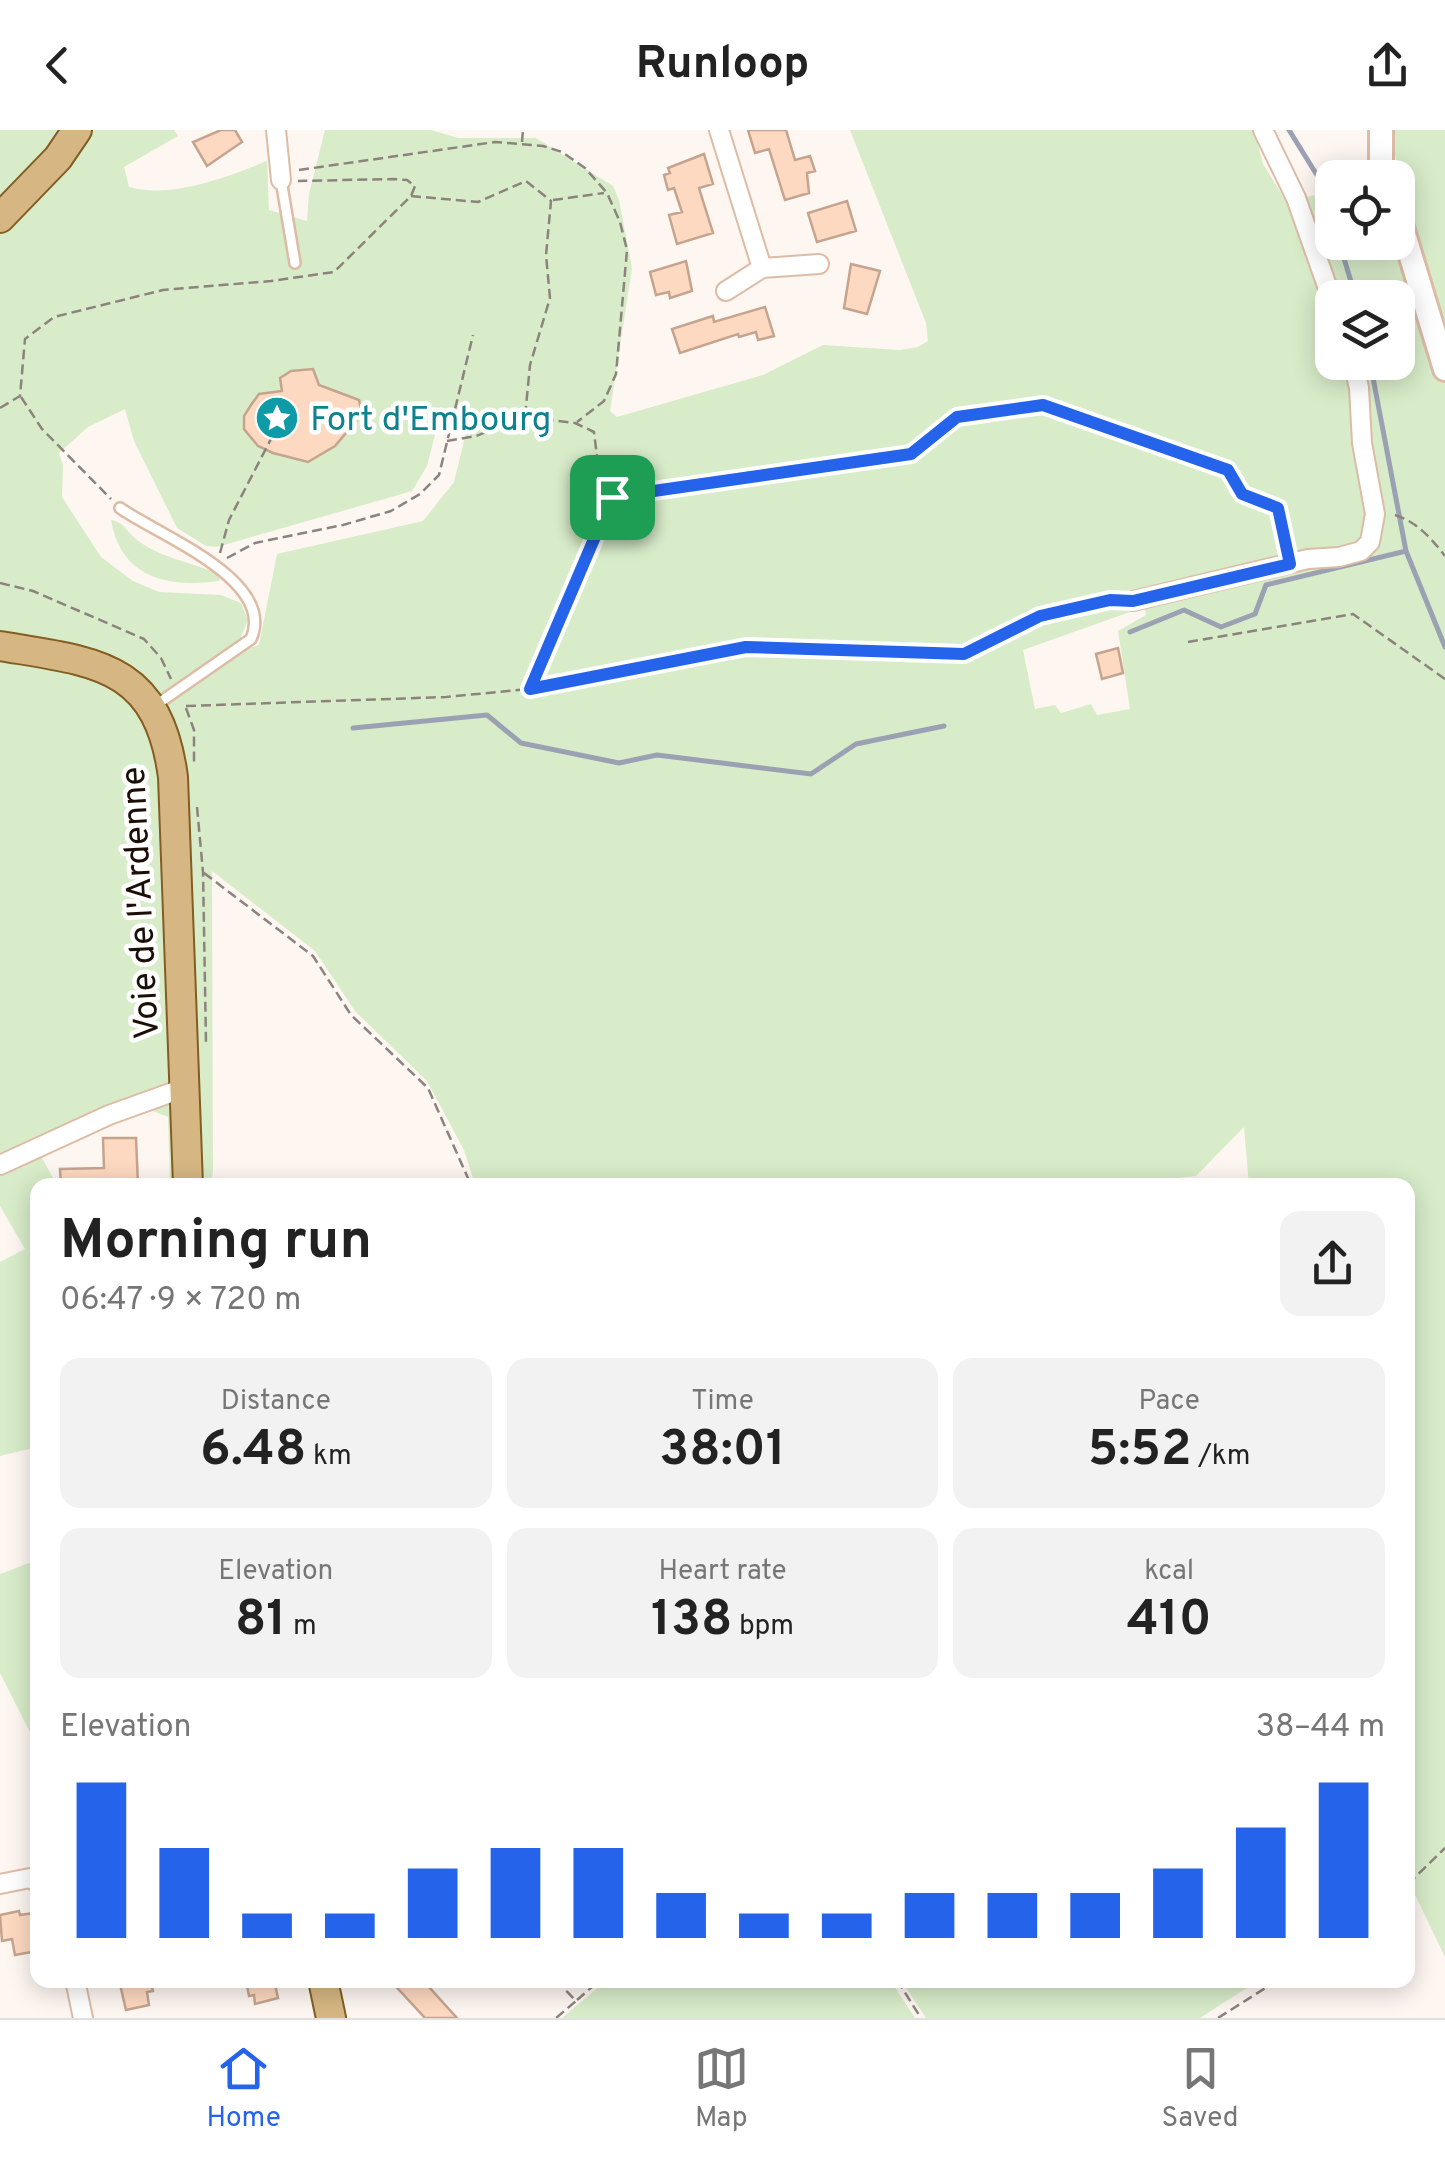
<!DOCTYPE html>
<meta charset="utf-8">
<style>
:root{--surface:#fff;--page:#f2f2f2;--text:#222;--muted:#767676;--line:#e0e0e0;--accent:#2563eb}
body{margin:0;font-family:Overpass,sans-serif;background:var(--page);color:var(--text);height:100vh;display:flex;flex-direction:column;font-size:38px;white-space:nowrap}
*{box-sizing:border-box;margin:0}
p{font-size:32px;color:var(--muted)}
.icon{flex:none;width:55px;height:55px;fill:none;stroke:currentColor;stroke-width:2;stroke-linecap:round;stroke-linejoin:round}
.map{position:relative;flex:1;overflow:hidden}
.sheet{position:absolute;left:30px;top:1048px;width:1385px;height:810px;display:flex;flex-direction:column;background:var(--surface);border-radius:20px;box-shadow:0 5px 25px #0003}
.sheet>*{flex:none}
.tools{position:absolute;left:1315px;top:30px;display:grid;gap:20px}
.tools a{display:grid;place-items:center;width:100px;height:100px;border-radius:20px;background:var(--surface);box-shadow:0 5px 25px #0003;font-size:50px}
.pin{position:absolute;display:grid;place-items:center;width:85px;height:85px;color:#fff;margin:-42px;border-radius:20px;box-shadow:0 5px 15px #0006}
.round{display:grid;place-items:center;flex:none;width:105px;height:105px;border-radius:20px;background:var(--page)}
.summary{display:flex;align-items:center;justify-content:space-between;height:170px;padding:0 30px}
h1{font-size:55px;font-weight:700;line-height:75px}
.metrics{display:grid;grid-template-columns:repeat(3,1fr);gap:15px;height:170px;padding:10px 30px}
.metrics div{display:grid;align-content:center;border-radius:20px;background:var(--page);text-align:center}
.metrics b{font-size:50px;font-weight:700}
.metrics small{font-size:28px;font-weight:400}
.metrics p{font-size:28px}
.chart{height:280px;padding:20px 30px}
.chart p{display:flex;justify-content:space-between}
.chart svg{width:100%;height:180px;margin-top:10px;stroke:var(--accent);stroke-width:6}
header{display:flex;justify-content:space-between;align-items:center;height:130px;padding:0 30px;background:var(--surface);font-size:45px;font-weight:700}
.menu{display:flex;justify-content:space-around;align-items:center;height:140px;border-top:2px solid var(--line);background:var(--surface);font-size:28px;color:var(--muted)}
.menu a{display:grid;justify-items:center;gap:5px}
.menu .current{color:var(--accent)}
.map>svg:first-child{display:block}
.green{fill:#d8ecc9;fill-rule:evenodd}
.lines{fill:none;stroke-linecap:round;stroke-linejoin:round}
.stream{stroke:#9ba1b2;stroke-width:5}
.building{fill:#fed9c1;stroke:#c5a48f;stroke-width:2.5}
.service-casing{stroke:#ddbca6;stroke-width:14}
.minor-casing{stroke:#ddbca6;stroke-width:22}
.tertiary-casing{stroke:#ddbca6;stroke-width:28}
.primary-casing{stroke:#835d22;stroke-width:32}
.path{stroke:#8c837d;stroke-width:2.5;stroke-dasharray:10 5;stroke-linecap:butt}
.service{stroke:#fff;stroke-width:9}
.minor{stroke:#fff;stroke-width:18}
.tertiary{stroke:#fff;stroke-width:22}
.primary{stroke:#d6b783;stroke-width:28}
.route-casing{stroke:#fff;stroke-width:20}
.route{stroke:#2563eb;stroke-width:12}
.labels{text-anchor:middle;stroke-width:9;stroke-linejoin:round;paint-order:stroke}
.culture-label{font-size:35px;fill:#0d838f;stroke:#fff;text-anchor:start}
.street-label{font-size:35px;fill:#1a0e07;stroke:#fff}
</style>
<header><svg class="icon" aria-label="back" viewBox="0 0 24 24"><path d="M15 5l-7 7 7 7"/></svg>Runloop<svg class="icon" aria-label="share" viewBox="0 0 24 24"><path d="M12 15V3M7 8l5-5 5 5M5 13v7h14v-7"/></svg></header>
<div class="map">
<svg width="1445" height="1888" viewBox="0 0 1445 1888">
<rect width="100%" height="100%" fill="#fdf6f1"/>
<!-- green -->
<path class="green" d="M0,0H174L178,6L124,37L129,57C170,69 228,47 267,31L269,80L307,91L309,64L325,0H431L458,8H536L613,56L619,70L632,138L610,281L617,287L763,245L823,215L900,220L918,217L928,211L926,193L850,0H1254L1263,34L1286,71L1332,62V112H1398V48L1388,47L1399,44L1390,0H1445V1827L1408,1750V1055H1249L1244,997L1196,1046L1143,1052L1142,1055H475L464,1020L427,951L355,881L315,821L212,741L213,1041L211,1055H170L168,987L146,978L41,1026L57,1055H38L37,1317L0,1326V1132L25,1119L0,1076ZM1332,168H1398V232H1332ZM472,278L454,352L423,391L277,424L259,515L242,520L239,512L248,490L241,473L221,465L159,462L133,451L101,427L62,367L63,335L59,323L88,297L125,279L134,311L177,398L206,416L217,417L412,361L427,336L441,282ZM1144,477L1146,485L1118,501L1130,579L1097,585L1091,574L1061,583L1055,575L1035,579L1023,520Z
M111,390C124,392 127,402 137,410C159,427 189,432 214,442L221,447L219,451C167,458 121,448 111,390Z
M37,1430V1616L0,1543V1444Z
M607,1850H890L915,1888H562Z
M901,1850H1259L1200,1888H926Z"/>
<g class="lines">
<!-- stream -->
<path class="stream" d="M1289,0L1320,50L1332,91
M1339,112L1356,168
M1370,232L1406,421L1445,517
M1130,502L1184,480L1221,497L1255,484L1266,455L1406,421
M353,598L487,585L521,613L619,633L657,625L811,644L856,614L944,596"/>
</g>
<!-- building -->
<path class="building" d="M221,0H235L242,12L207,36L193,12Z
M748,0H786L795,30L810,26L815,41L807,43L809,63L785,70L769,19L755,23Z
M704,24L713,54L699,58L713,103L677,114L669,85L682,82L674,58L668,60L664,45L670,43L668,38Z
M847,71L856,101L817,112L808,83Z
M686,131L692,161L670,168L669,162L656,165L650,142Z
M851,134L880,141L867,184L844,178Z
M765,177L774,206L758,210L756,202L739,207L738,204L680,223L672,199L713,186L714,192Z
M313,239L319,255L359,270L362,284L335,316L308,332L273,323L258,316L244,299V286L251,275L259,264L282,261L280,248L291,241Z
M1118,518L1123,543L1102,549L1096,524Z
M103,1008H136L138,1055H61L60,1039L104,1038Z
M19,1781L20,1785L34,1783L37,1821L15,1825L12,1809L2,1811L0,1785Z
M119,1850H150L153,1861L147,1862L149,1875L126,1880Z
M246,1850H274L278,1868L255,1874L254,1865L249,1866Z
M390,1850H438L429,1857L457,1888H425Z"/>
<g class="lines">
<!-- service casing -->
<g class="service-casing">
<path id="service" d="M281,50L295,133
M120,378C158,405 277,450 251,509L156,575"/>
</g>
<!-- minor casing -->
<g class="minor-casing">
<path id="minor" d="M276,0L281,50
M719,0L762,138
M1263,0L1296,68L1332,170
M726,161L762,138L819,134
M1133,471L1308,429L1339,427L1361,421L1370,412L1375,384L1362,313L1359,258L1353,232
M0,1035L109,985L184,958
M0,1754L30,1748L38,1753
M75,1850L83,1888"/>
</g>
<!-- tertiary casing -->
<g class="tertiary-casing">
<path id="tertiary" d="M1381,0V31L1386,48
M1398,84L1445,239"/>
</g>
<!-- primary casing -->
<g class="primary-casing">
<path id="primary" d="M0,88L58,28L77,0
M0,516C96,532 158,534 173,647L188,1055
M323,1850L331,1888"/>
</g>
<!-- path -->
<path class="path" d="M522,12L523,0
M299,40L495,12L543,16L562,22L585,38L607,63L620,92L627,120L616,244L604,271L577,292
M411,66L478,72L526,51L551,71L546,125L550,168L530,235L525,287L575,293L594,302L598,335L612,367L911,325L957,287L1043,275L1228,340L1242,363L1277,378L1287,418
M553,70L604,63
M21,267L42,299L111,369
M0,278L20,266L25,209L54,187L163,160L271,151L334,142L411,66L415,56L407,50L394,49L298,51
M447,311L476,306L525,287
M1395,385C1417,392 1431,408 1445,426
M220,423L229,390L287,278
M227,428L255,413L343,395L391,381L420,364L439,345L473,205
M0,453L33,461L144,509L161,528L171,549
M1188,512L1353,484L1445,549
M530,558L611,368
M186,576L446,567L529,559L746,517L963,524L1040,486L1076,476L1114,470
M186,578L194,600V634
M197,677L203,742L206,913
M204,743L313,826L351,885L428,958L471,1055
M1408,1754L1445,1718
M556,1850L576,1871L556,1888
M897,1850L921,1888
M577,1870L600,1850
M1218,1888L1278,1850"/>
<!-- service -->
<use href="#service" class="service"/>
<!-- minor -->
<use href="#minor" class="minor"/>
<!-- tertiary -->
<use href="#tertiary" class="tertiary"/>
<!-- primary -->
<use href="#primary" class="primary"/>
</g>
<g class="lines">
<!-- route casing -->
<g class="route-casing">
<path id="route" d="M1043,275L1228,340L1242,364L1278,378L1290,434L1133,471L1110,470L1040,486L964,524L746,517L530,559L612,367L911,324L957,287Z"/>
</g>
<!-- route -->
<use href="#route" class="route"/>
</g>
<!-- icons -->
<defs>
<g id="sight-disc" transform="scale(2.25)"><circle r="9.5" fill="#0f9aa8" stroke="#fff"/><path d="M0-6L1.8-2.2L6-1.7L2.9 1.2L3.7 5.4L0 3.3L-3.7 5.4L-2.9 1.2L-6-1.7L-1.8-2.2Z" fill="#fff"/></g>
</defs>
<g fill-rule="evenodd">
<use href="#sight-disc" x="277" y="288"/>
</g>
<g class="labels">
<!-- culture labels -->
<g class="culture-label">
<text x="310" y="300">Fort d'Embourg</text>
</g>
<!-- street labels -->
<g class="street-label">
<text transform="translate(139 773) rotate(-93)" y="12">Voie de l'Ardenne</text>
</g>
</g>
</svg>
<div class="tools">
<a><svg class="icon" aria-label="locate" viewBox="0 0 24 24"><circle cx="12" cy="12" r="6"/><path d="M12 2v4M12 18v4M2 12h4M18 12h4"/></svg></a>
<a><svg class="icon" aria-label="layers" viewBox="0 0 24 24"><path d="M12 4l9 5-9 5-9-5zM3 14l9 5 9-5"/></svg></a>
</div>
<div class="pin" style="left:612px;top:367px;background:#1e9e55"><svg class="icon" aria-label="arrive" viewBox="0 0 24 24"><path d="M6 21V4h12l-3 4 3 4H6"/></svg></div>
<section class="sheet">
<div class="summary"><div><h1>Morning run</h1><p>06:47 · 9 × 720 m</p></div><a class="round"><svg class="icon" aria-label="share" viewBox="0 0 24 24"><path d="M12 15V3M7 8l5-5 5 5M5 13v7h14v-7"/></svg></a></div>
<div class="metrics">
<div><p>Distance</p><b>6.48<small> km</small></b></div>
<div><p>Time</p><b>38:01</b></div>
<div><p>Pace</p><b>5:52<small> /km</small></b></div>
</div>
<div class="metrics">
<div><p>Elevation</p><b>81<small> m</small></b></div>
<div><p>Heart rate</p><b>138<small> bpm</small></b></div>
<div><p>kcal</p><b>410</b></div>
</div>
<div class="chart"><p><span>Elevation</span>38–44 m</p>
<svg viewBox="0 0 160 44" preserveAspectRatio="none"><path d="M5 44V6M15 44V22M25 44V38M35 44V38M45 44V27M55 44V22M65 44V22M75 44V33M85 44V38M95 44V38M105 44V33M115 44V33M125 44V33M135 44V27M145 44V17M155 44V6"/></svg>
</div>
</section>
</div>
<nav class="menu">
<a class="current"><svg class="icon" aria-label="home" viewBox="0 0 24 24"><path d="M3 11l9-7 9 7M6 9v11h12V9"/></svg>Home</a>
<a><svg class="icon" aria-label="map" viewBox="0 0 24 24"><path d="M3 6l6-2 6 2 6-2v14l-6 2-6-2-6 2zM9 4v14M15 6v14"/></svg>Map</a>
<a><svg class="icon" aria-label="saved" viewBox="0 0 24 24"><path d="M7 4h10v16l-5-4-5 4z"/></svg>Saved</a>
</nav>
